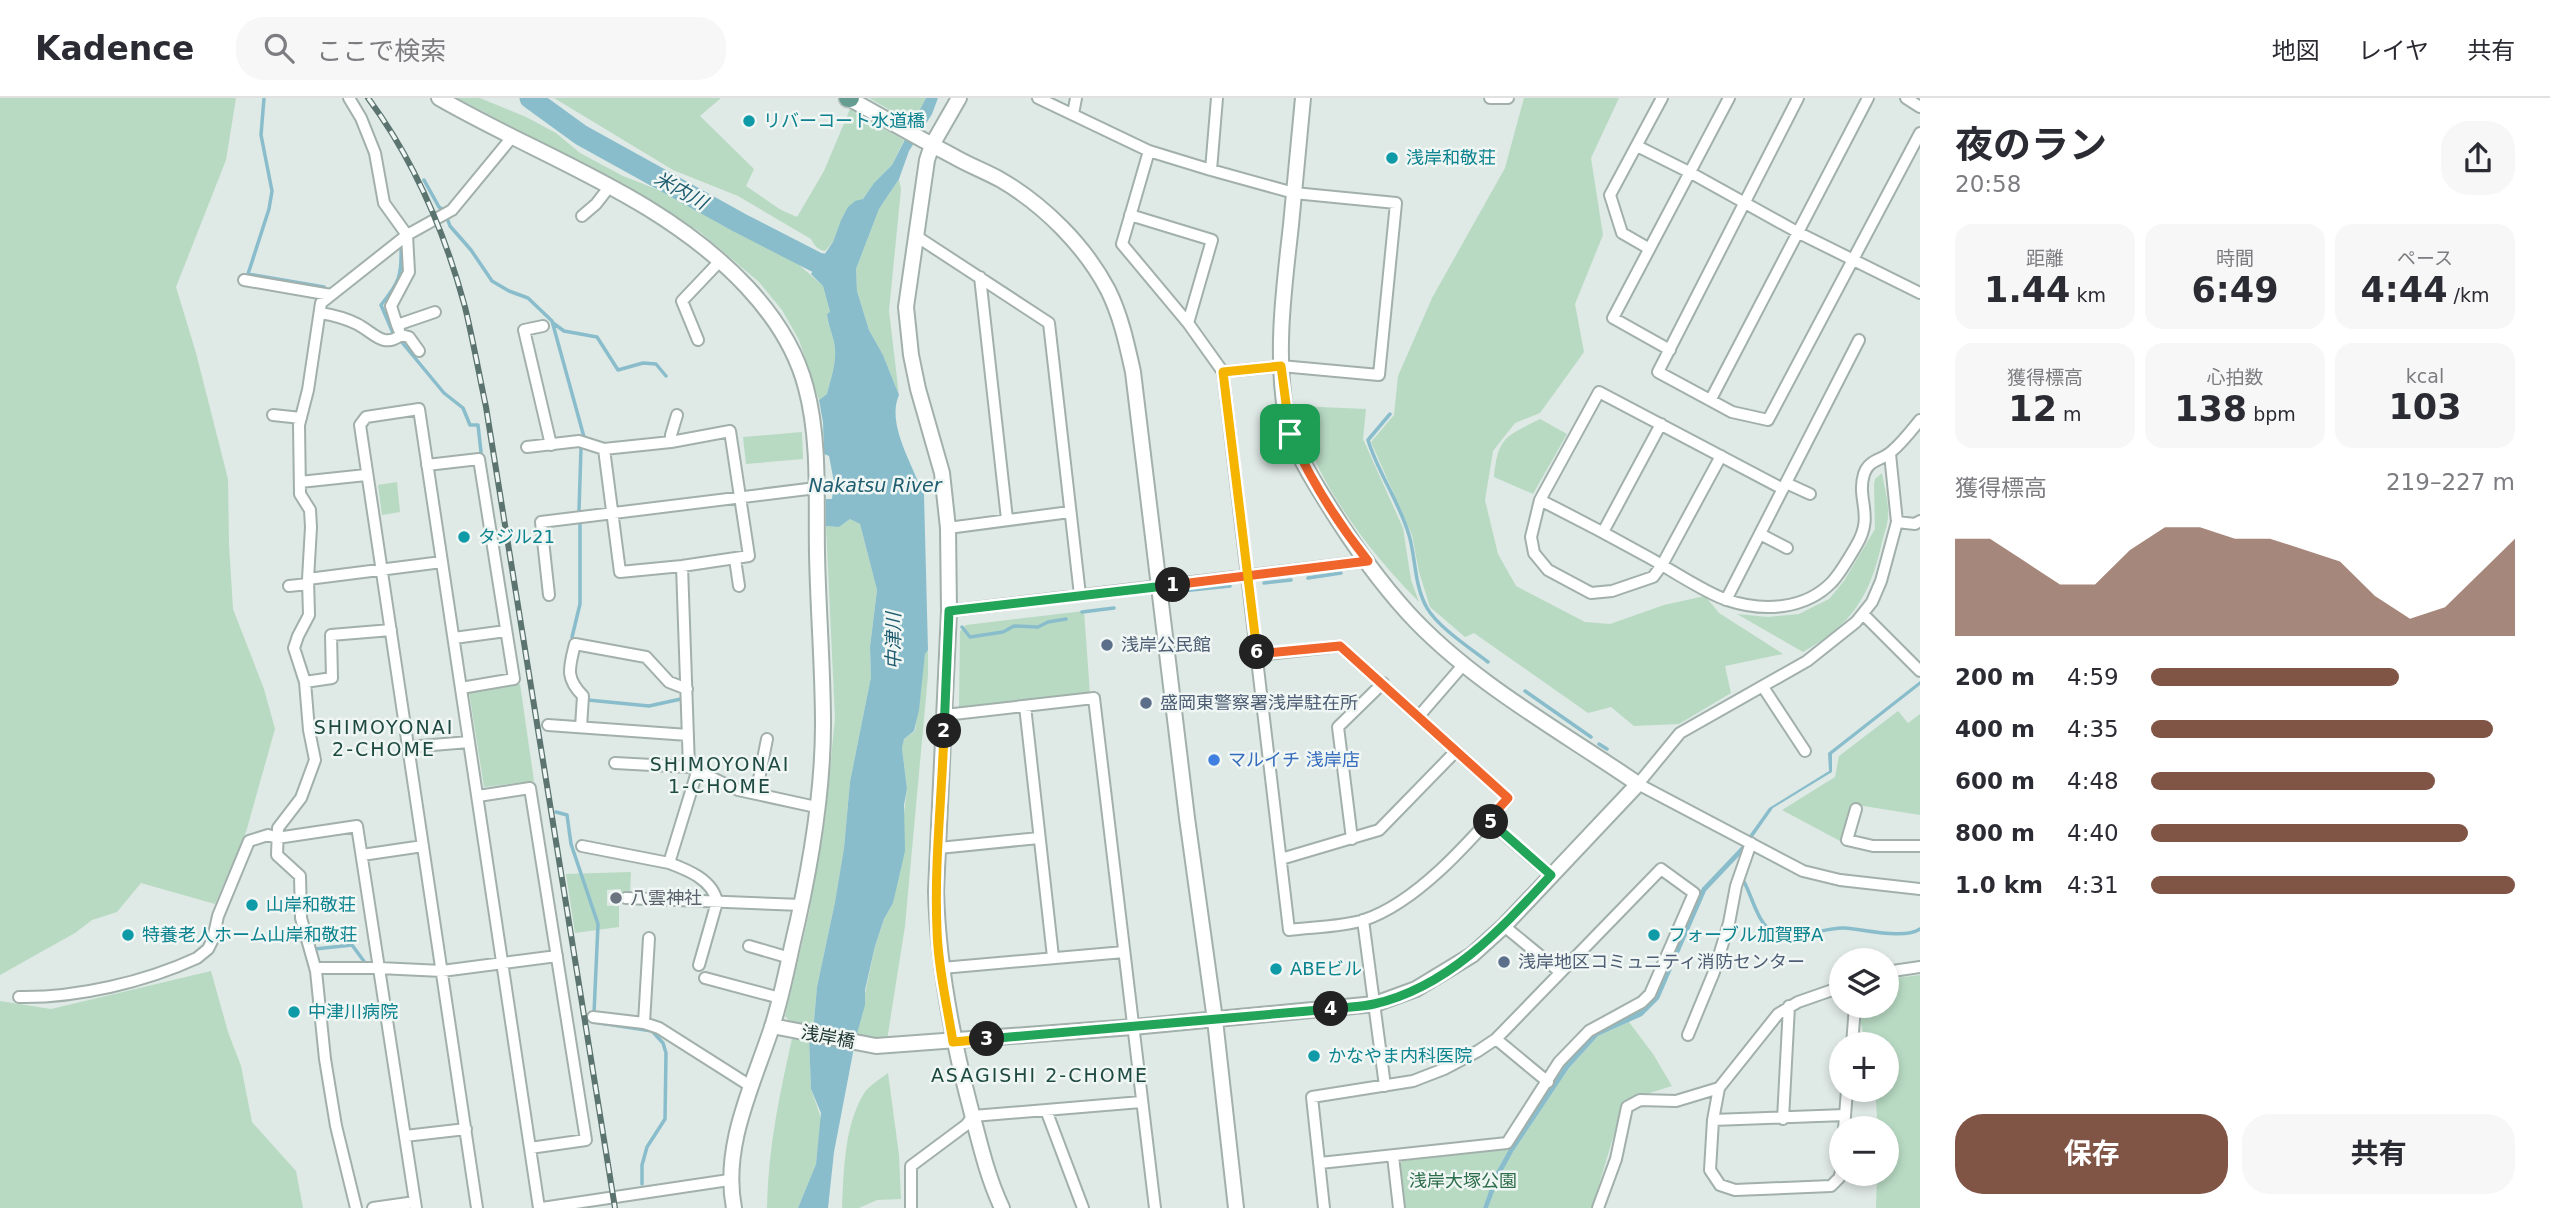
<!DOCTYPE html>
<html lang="ja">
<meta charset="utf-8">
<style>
:root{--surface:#fff;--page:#f7f7f7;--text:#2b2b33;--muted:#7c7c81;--line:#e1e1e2;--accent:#815545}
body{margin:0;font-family:"DejaVu Sans","Noto Sans JP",sans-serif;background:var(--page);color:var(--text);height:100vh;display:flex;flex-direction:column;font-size:26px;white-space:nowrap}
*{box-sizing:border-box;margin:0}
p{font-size:23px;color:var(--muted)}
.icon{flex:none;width:38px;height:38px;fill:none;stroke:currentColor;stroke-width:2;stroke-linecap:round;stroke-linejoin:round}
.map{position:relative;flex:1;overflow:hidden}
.side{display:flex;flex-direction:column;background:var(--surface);width:630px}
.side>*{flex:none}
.tools{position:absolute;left:1829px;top:850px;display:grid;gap:14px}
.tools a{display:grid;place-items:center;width:70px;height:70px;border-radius:50%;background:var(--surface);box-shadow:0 4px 10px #0003;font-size:35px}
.pin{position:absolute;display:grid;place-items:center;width:60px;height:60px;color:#fff;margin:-30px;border-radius:14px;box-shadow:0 4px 10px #0006}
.km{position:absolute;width:35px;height:35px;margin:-18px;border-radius:50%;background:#222;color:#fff;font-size:19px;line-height:35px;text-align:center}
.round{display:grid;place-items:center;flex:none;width:74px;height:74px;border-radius:28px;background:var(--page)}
.overview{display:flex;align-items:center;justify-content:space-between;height:119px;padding:0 35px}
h1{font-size:38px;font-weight:700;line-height:52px}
.metrics{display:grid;grid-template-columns:repeat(3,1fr);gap:10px;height:119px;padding:7px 35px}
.metrics div{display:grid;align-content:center;border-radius:18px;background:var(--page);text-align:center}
.metrics b{font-size:35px;font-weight:700}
.metrics small{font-size:19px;font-weight:400}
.metrics p{font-size:19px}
.chart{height:196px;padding:14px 35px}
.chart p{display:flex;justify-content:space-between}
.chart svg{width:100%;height:126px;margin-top:7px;fill:var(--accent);opacity:.7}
.primary-button{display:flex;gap:14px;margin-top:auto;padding:14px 35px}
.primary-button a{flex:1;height:80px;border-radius:28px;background:var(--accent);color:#fff;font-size:28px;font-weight:700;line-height:80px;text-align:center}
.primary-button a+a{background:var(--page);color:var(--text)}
ul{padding:0 35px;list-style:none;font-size:23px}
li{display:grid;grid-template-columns:112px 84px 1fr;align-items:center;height:52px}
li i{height:18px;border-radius:9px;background:var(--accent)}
header{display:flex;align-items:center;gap:42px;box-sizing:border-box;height:98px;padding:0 35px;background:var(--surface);border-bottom:2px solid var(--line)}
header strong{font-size:33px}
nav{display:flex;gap:38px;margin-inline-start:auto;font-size:24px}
.search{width:490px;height:63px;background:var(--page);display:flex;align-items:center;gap:18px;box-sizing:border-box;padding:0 24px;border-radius:28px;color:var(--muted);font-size:26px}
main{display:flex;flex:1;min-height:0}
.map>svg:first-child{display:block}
.green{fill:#b8dac3}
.water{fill:#89bdcc}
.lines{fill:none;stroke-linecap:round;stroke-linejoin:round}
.stream{stroke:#89bdcc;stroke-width:3.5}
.river{stroke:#89bdcc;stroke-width:21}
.minor-casing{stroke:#a2b0ac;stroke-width:14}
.tertiary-casing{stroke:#a2b0ac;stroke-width:18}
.primary-casing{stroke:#bcc3c2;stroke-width:21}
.minor{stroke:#fff;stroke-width:10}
.tertiary{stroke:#fff;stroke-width:14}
.primary{stroke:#659d92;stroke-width:18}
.rail-casing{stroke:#5b746f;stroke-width:6}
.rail{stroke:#eff6f3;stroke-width:3.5;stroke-dasharray:10;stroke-linecap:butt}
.split-1-casing{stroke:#fff;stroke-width:14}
.split-2-casing{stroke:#fff;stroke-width:14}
.split-3-casing{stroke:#fff;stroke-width:14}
.split-4-casing{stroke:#fff;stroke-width:14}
.split-5-casing{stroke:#fff;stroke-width:14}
.split-6-casing{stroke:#fff;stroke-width:14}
.split-7-casing{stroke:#fff;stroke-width:14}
.split-1{stroke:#f0652b;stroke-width:9}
.split-2{stroke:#22a559;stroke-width:9}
.split-3{stroke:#f5b400;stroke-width:9}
.split-4{stroke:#22a559;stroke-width:9}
.split-5{stroke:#22a559;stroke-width:9}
.split-6{stroke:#f0652b;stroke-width:9}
.split-7{stroke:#f5b400;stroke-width:9}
.culture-dot{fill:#0f9aa8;stroke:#eff6f3;stroke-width:2.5}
.service-dot{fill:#5c6f8a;stroke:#eff6f3;stroke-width:2.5}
.shop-dot{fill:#3f7fe0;stroke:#eff6f3;stroke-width:2.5}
.worship-dot{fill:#6b7280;stroke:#eff6f3;stroke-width:2.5}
.labels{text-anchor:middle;stroke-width:5;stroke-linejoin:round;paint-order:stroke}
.culture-label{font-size:18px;fill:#0d838f;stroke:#eff6f3;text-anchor:start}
.service-label{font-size:18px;fill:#4e5e75;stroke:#eff6f3;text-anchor:start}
.shop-label{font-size:18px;fill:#366cbe;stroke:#eff6f3;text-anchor:start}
.worship-label{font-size:18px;fill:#5b616d;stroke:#eff6f3;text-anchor:start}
.street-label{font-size:18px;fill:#213833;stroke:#eff6f3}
.park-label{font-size:18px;fill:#2d6d4a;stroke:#eff6f3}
.water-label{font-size:19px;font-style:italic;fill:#1f5d70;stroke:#eff6f3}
.neighbourhood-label{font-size:19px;letter-spacing:2px;fill:#1e4941;stroke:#eff6f3}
</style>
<header>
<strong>Kadence</strong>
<div class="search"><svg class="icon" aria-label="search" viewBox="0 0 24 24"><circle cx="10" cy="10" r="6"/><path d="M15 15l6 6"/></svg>ここで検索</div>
<nav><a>地図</a><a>レイヤ</a><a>共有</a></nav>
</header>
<main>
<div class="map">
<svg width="1920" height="1110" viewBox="0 0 1920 1110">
<rect width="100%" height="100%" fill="#dfe9e5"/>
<!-- green -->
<path class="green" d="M0,0H236L226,62L176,189L196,255L228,381L229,447L233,511L264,591L275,631L246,734L215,806L141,785L117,814L92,822L75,835L0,877Z
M457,0H480L526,19L556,35L580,55L623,78L661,93L735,134L789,158L823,188L830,214L827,216C828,226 832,235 834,244C838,262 831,279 827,296L819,302L799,242L782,212L759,184L700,134L643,97Z
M554,0H721L700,18L754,71L746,88L781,112L797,119L824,73L850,11L904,42L892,67L874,85L863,101L848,110L841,122L833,144L825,153C818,152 814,147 811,141L738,98L673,72Z
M869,0H926L914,26Z
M1524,0H1619L1591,60L1603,137L1575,206L1584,254L1540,315L1515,325L1493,353L1485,402L1498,456L1516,488L1585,524L1610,526L1664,507L1705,498L1719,515L1783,556L1725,568L1731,595L1679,626L1634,628L1611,609L1588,615L1474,535L1465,539L1430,509L1419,474L1412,437L1371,344L1394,317L1398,278L1432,200L1505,70Z
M899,81L901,91L889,213L899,297L883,257L869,232L857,193L856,171L879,111Z
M1297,308L1366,311L1363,341L1403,430L1411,482L1419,504C1370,455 1310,378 1297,308Z
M1540,321L1567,336L1533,396L1494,379C1498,339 1505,339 1540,321Z
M802,334L803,361L746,366L743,339Z
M1882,375C1884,388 1889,404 1888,418C1888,426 1884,436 1882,444C1870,499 1852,526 1803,554L1737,516L1768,519L1799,516L1829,501L1844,483L1875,431L1874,386L1875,381Z
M397,384L400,414L382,417L378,387Z
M850,421L860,426L877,492L870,549L871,579L850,684L844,750L835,804L817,889L814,923L812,931L794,928L785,918L809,815L825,722L835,620L826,428L839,429Z
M1084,513L1090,596L959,610L960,533L966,527Z
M928,552V577L905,828L887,942L856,939L875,848L884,821L893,805L907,691L902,650L904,641L915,633L925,556Z
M520,586L534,683L484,689L469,594Z
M1898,613L1908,625L1920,616V717L1851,706L1840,743L1782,712L1835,679L1839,658Z
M631,774L630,796L621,795V791L607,792V808L619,807V829L575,835L566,776Z
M211,873L228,934L241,968L252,1024L296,1073L303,1110H0V903L51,911Z
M1920,877V1110H1876L1877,1076H1886V1031H1878L1875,992H1886V947H1866L1858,914L1860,908H1886L1887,881Z
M1629,924L1653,956L1672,988L1624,1003L1592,1110H1488L1500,1078L1513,1054L1569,970L1598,938Z
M793,936L809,941L811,991L821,1020L816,1066L798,1110H767C768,1050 780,994 793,936Z
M888,975L899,1057L901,1101L877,1102L859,1110H842C844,1072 844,1030 863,997C868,988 880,981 888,975Z
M1509,1051L1495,1076L1483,1110H1404L1399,1069L1402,1063Z"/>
<!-- water -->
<path class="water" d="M926,0H938L932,16L909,53L899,81L879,111L856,171L857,193L869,232L883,257L899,297C887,324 909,360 919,386H922L924,397L928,552L925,556L919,612L914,633L904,641L902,650L907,691L904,707L905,753L893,805L884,821L875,848L865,892V907L856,939L834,1054L828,1110H798L816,1066L821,1015L811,991L809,940L814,923L817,889L835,804L844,750L850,684L871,579L870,549L877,492L860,426L850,421L839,429L826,428V401H832L834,384L829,358L824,356L823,324L819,302L827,296C831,279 838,262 834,244C832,235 828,226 827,216L830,214L823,188L811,176L833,144L841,122L848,109L855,103L863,101L874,85L892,67Z
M1920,583V587L1832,656V674L1773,710L1741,756L1706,793L1659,901L1642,918L1598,938L1569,970L1513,1054L1500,1078L1488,1110H1483L1495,1076L1509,1051L1565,967L1595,934L1645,910L1655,898L1702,790L1741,749L1769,710L1829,673L1828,655Z"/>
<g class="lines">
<!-- stream -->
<path class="stream" d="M264,0L261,37L272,93L269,111L248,176L324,189
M424,82L439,109L443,112
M447,120L450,128L471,152L492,183L509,193L528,200L552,223L584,339
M553,225L564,233L597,239L618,272L643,265L656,266L666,278
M393,235L381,207C399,185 402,178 401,149
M400,242L444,295L463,310L470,327H478L481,354
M1390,316L1368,342C1378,375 1399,403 1409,437C1416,461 1414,487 1427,510C1438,529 1470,550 1488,564
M579,413L581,350
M1308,480L1341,475
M1264,485L1291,482
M1182,493L1230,488
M1082,514L1114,510
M962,529L970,539L1003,534L1014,528L1038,529L1048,524L1066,521
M572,539L580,506V424
M1525,593L1591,639
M588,602L649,608L681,601
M1599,646L1607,651
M556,714L567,717L571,746L598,826L594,915
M1743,782C1752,797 1757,825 1773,834C1794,845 1823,829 1844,830C1864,831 1904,842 1920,831
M315,851L352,847L366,866
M593,924L652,933L663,945L666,955L665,1021L647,1049L642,1067V1086"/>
<!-- river -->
<path class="river" d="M530,0L581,37L740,125L818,165L840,169"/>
<!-- minor casing -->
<g class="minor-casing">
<path id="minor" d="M349,0L361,20L375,55L384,105L407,137L409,174L391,208L397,227
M1038,0L1149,53L1211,72L1294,95L1396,105L1379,277L1281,268L1223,274
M1490,0H1508
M1798,0L1658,274L1732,314L1768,322L1920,35
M1906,0L1920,9
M1073,16L1076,0
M1637,48L1691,75L1799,135L1920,195
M1149,53L1122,146L1188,225L1223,274L1289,832C1313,829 1341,829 1364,822C1418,804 1471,742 1508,700L1340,548L1258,557
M1211,72L1217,0
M1130,117L1212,142L1188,225
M582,118L596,106L610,88
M916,138L1049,225L1080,497
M1648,150L1622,135L1610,97L1662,0
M980,179L1007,421
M244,182L331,197
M320,215C333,217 345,220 357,226C373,234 383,251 401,237L409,239L419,253
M543,228L524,232L551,347
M399,232L397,227L435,214
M698,242L682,203L719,164
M1670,252L1613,220L1729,0
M1711,301L1868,0
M273,317L301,320
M671,344V337L677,317
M527,349L579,343L604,351L671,344L730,333L749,458L682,468L620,474L604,351
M1890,356L1897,424L1881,483L1872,504L1856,524L1807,563L1680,635L1638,686L1803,773L1840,782L1920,791
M1721,358L1662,467L1653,479L1612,493L1591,495L1548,472L1534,455L1531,439L1540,402L1599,294L1783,391
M427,367L479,361L514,581L461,590
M300,384L366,377
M1786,385L1810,396
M1540,402C1576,420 1612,439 1648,459C1670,471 1705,495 1727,502C1763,514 1805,512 1832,484C1841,474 1849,460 1856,448C1875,417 1856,402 1864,376C1869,361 1881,363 1891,354C1902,345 1911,333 1920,322
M1897,424L1915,426L1920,423
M948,430L1070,414
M1603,434L1661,326
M1760,436L1787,450
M735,461L739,488
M682,468L689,669
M308,481L442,464
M289,488L308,486
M549,497L541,424L816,390
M1726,502L1859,242
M949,513L1368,463
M1863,516L1920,573
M454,540L506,533
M305,584L332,580L331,537L391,532
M1763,589L1805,653
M1025,608L1053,859
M945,617L1094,600L1155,1110
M1419,618L1464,566
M548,627L688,637
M581,629L583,598C565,580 569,570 575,546L646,559L669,584L687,591
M408,649L469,644
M615,665L689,669L738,692L816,709
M697,674L669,765C688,772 713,782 717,804L699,867
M756,696L767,641
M478,698L530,690L586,1042L530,1050
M1856,711L1847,742L1873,748H1920
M1488,722L1551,777
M1352,741L1338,629L1383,585
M582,748L669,765
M939,750L1039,740
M362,757L423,748
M1281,761L1379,732L1456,653
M626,800L802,807
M1363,822L1385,988
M1504,828L1560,874
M749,848L790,860
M315,870H379L442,873L557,858
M942,870L1124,854
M1886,874L1920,869
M705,880L780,900
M1841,889L1798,904L1778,916L1719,990L1713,1022L1710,1072L1720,1087L1735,1092L1831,1088L1839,1080L1841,1074
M19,899C77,900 145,884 197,860L208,851L213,841L218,818L249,743L268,737L277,740L357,728L416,1110
M593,919L644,925L659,930L752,989
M644,925L649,840
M1688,937L1714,874L1729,825L1736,788L1751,745
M1496,941L1548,984
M1852,947L1855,908
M1046,1012L1083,1110
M1783,1021L1789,908
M1713,1022L1845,1017
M1844,1031L1847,992
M405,1038L466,1031
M1393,1058L1399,1110
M1320,1065L1507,1045L1559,964L1589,933L1642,904L1650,896L1694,795L1661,771L1496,941L1478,953L1444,971L1413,983L1312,999L1324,1110
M356,1110L336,1028L325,961L316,873L301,820L300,778L277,757L278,730L301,700L315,662L309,632L305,584L294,550L298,538L309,517L308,481L311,429L310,412L300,396L299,327L308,292L321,205L407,137L452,112L513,38
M373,1110L415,1104
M477,1110L360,327L366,319L419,311L539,1110
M542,1110L729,1082
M911,1110V1068L966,1027L973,1018L1141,1004
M1598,1110L1616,1061L1627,1009L1640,1002L1676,1003L1719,990"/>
</g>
<!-- tertiary casing -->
<g class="tertiary-casing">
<path id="tertiary" d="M439,0C543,60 663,99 747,189C774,218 796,251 806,290C820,342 816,401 817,455C818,512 823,569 823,626C823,700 809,777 792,848C786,876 780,905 771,932C752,989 722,1049 734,1110
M959,0L932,47L927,62L906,209L911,257L918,291L942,375L948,430L949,513L936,793C938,868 952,940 971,1012C980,1046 987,1078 1002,1110
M850,1C884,20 918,40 953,58C968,67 985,73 1001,82C1044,107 1085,148 1108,192C1121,218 1127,247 1133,274L1187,720L1215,922L1236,1110
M772,928L876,948L1133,929L1375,906L1416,891L1472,857L1504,828L1638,686C1561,633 1471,584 1408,515C1379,483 1352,445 1329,408C1311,379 1293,352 1286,318C1275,255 1284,190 1291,127C1295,85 1299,42 1303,0"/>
</g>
<!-- primary casing -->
<g class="primary-casing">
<path id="primary" d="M848,0H850"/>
</g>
<!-- minor -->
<use href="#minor" class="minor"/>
<!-- tertiary -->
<use href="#tertiary" class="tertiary"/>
<!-- primary -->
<use href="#primary" class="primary"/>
<!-- rail casing -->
<g class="rail-casing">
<path id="rail" d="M368,0C414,62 445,135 465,209C473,242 479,276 486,309L615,1110"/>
</g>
<!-- rail -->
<use href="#rail" class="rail"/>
</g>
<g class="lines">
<!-- split-1 casing -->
<g class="split-1-casing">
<path id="split-1" d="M1173,487L1368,463C1337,424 1310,381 1290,336"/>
</g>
<!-- split-2 casing -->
<g class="split-2-casing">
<path id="split-2" d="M944,633L949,513L1173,487"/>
</g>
<!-- split-3 casing -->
<g class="split-3-casing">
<path id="split-3" d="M944,633C942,699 934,766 937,832C938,869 947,907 953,944L987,941"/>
</g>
<!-- split-4 casing -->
<g class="split-4-casing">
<path id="split-4" d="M987,941L1331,911"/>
</g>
<!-- split-5 casing -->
<g class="split-5-casing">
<path id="split-5" d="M1331,911C1345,909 1361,909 1374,906C1449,889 1502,830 1551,777L1491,724"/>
</g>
<!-- split-6 casing -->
<g class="split-6-casing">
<path id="split-6" d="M1257,554L1258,556L1340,548L1508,700L1488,722L1491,724"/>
</g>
<!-- split-7 casing -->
<g class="split-7-casing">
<path id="split-7" d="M1257,554L1223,274L1281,268L1290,336"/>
</g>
<!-- split-1 -->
<use href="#split-1" class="split-1"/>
<!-- split-2 -->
<use href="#split-2" class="split-2"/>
<!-- split-3 -->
<use href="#split-3" class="split-3"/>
<!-- split-4 -->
<use href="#split-4" class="split-4"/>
<!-- split-5 -->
<use href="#split-5" class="split-5"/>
<!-- split-6 -->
<use href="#split-6" class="split-6"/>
<!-- split-7 -->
<use href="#split-7" class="split-7"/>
</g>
<!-- markers -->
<g class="culture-dot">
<circle cx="749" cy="23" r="7"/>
<circle cx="1392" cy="60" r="7"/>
<circle cx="464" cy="439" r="7"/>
<circle cx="252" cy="807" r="7"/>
<circle cx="128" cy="837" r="7"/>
<circle cx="1654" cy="837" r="7"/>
<circle cx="1276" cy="871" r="7"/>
<circle cx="294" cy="914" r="7"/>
<circle cx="1314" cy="958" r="7"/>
</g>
<g class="service-dot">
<circle cx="1107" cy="547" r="7"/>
<circle cx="1146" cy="605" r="7"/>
<circle cx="1504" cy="864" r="7"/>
</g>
<circle class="shop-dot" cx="1214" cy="662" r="7"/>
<circle class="worship-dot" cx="616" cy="800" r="7"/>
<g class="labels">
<!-- culture labels -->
<g class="culture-label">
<text x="763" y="29">リバーコート水道橋</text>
<text x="1406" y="66">浅岸和敬荘</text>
<text x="478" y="445">タジル21</text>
<text x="266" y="813">山岸和敬荘</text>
<text x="142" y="843">特養老人ホーム山岸和敬荘</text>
<text x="1668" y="843">フォーブル加賀野A</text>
<text x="1290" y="877">ABEビル</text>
<text x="308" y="920">中津川病院</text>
<text x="1328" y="964">かなやま内科医院</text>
</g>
<!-- service labels -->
<g class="service-label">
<text x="1121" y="553">浅岸公民館</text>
<text x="1160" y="611">盛岡東警察署浅岸駐在所</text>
<text x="1518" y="870">浅岸地区コミュニティ消防センター</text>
</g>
<!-- shop labels -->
<g class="shop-label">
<text x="1228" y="668">マルイチ 浅岸店</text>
</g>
<!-- worship labels -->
<g class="worship-label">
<text x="630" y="806">八雲神社</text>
</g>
<!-- street labels -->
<g class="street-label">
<text transform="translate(828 939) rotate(11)" y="6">浅岸橋</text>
</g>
<!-- park labels -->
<g class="park-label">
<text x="1463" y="1089">浅岸大塚公園</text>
</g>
<!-- water labels -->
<g class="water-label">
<text transform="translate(681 92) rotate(29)" y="7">米内川</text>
<text x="875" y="394">Nakatsu River</text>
<text transform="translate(893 543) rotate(-90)" y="7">中津川</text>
</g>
<!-- neighbourhood labels -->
<g class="neighbourhood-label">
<text x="384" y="636">SHIMOYONAI<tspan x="384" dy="22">2-CHOME</tspan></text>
<text x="720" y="673">SHIMOYONAI<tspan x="720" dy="22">1-CHOME</tspan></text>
<text x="1040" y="984">ASAGISHI 2-CHOME</text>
</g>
</g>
</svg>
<div class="tools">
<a><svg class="icon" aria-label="layers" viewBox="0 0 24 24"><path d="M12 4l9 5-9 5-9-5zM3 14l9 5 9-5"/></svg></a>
<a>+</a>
<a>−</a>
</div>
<div class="pin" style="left:1290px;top:336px;background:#1e9e55"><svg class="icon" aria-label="arrive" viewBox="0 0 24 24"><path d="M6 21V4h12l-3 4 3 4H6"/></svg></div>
<b class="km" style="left:1173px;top:487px">1</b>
<b class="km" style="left:944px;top:633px">2</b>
<b class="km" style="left:987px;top:941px">3</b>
<b class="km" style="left:1331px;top:911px">4</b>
<b class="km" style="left:1491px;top:724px">5</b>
<b class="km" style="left:1257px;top:554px">6</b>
</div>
<section class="side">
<div class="overview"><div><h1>夜のラン</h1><p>20:58</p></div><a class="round"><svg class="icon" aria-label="share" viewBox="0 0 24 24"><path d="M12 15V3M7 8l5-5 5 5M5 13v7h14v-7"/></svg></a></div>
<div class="metrics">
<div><p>距離</p><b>1.44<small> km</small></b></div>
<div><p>時間</p><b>6:49</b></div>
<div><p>ペース</p><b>4:44<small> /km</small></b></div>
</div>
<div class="metrics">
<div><p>獲得標高</p><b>12<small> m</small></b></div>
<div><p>心拍数</p><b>138<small> bpm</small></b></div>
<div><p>kcal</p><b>103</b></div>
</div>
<div class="chart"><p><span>獲得標高</span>219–227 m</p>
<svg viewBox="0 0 160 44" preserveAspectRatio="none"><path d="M0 44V10L10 10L20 18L30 26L40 26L50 14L60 6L70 6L80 10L90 10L100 14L110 18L120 30L130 38L140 34L150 22L160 10V44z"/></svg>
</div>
<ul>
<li><b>200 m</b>4:59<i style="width:68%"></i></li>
<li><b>400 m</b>4:35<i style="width:94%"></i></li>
<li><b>600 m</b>4:48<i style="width:78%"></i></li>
<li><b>800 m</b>4:40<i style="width:87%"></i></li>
<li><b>1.0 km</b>4:31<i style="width:100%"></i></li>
</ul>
<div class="primary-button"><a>保存</a><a>共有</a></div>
</section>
</main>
